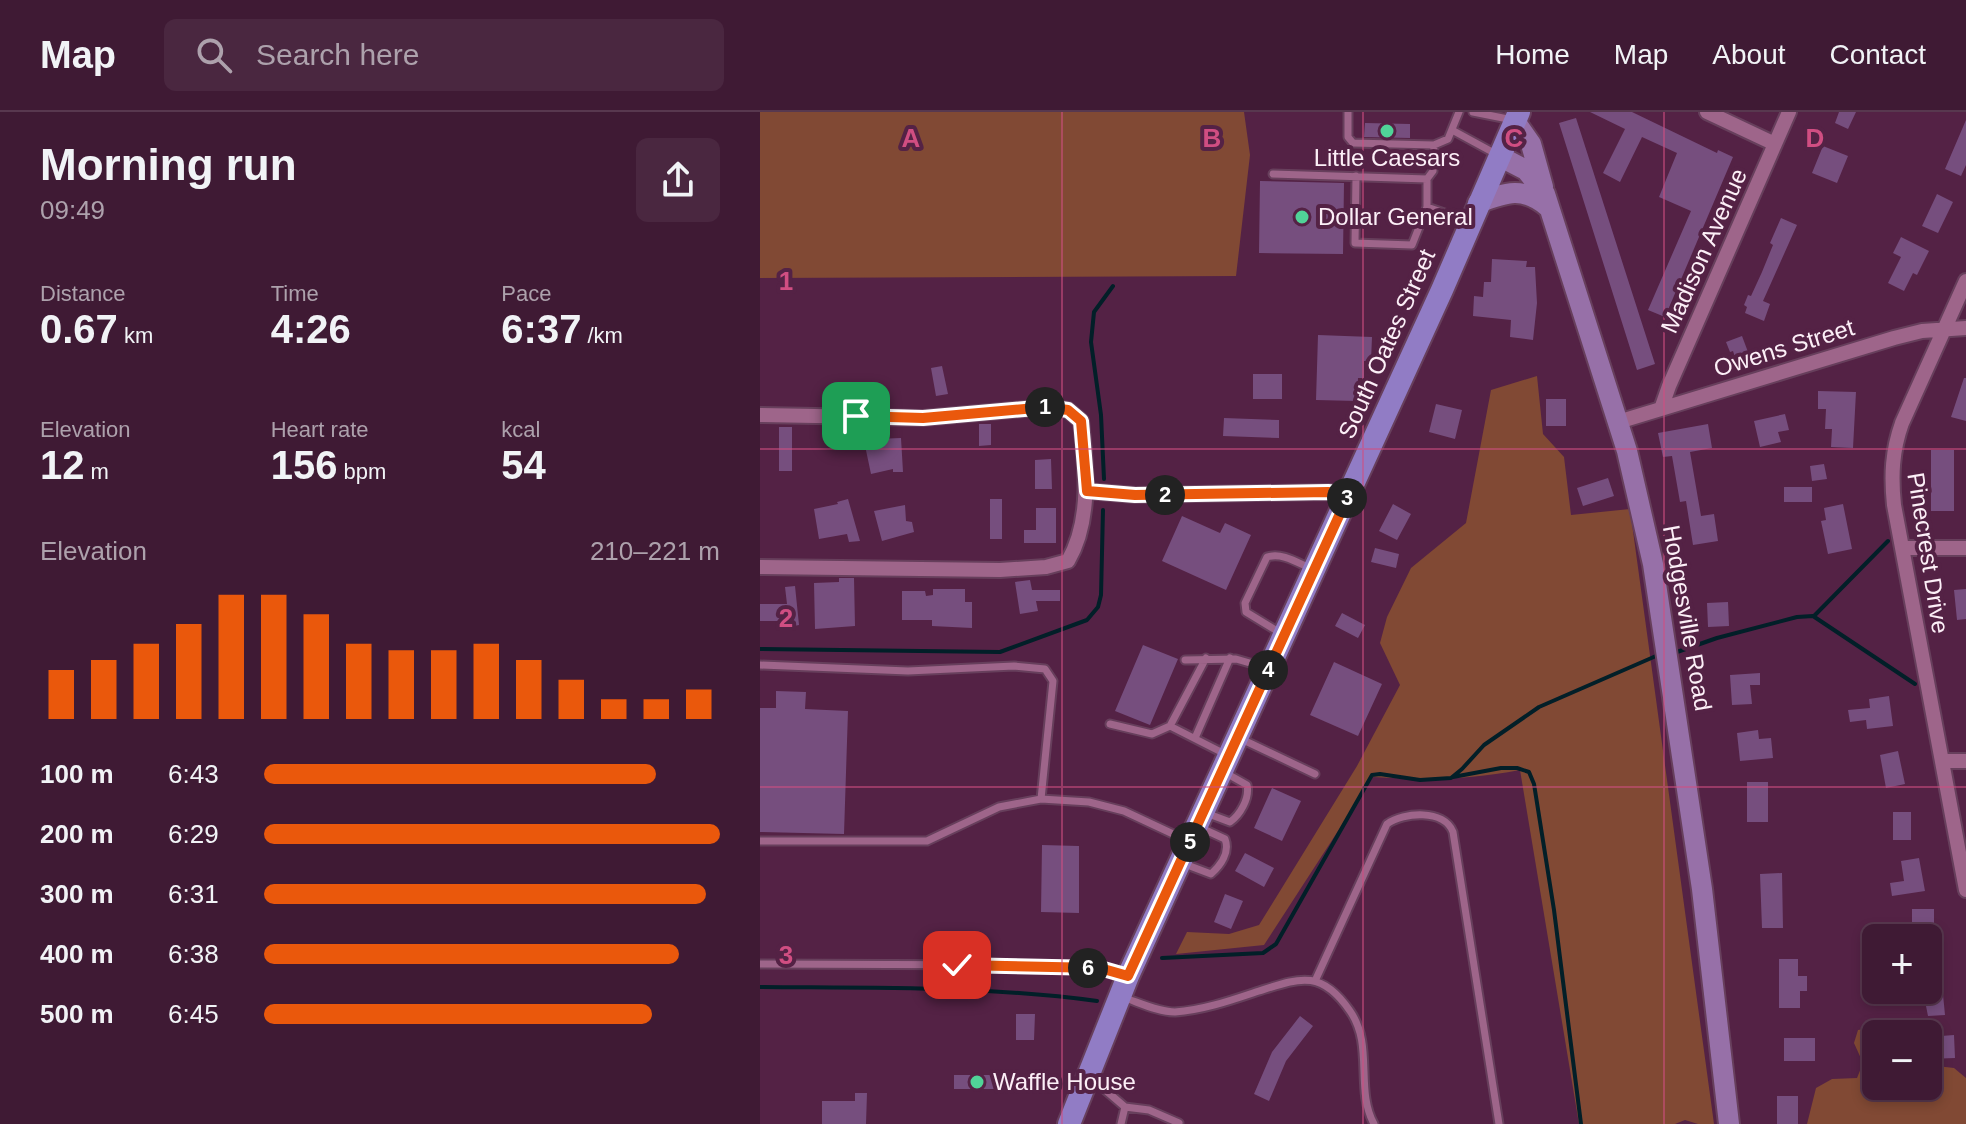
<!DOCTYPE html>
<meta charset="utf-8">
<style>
:root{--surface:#3f1a34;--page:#4a2740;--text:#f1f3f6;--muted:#ada1ac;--line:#58384f;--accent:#ea580c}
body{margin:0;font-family:Helvetica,sans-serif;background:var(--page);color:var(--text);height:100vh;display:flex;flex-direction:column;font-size:30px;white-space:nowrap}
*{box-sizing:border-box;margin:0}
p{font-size:26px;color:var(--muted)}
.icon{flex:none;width:44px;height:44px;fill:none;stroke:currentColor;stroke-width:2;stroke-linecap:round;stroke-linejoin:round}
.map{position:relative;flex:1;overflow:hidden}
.side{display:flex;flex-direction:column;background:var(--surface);width:760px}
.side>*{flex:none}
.controls{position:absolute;left:1102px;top:812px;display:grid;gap:16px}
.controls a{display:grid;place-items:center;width:80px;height:80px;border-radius:12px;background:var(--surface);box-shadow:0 4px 12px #0003,0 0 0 2px var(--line);font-size:40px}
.pin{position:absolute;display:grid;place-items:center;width:68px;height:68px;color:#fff;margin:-34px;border-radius:16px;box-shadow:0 4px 12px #0006}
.km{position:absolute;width:40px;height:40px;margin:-20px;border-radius:50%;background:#222;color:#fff;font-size:22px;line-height:40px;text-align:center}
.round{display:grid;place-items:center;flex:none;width:84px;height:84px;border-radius:12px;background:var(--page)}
.headline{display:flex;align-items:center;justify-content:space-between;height:136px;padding:0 40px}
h1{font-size:44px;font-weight:800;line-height:60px}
.metrics{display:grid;grid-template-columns:repeat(3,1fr);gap:12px;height:136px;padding:8px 40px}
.metrics div{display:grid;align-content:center}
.metrics b{font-size:40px;font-weight:800}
.metrics small{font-size:22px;font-weight:400}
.metrics p{font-size:22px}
.chart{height:224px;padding:16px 40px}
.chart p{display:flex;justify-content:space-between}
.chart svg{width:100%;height:144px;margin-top:8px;stroke:var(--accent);stroke-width:6}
ul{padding:0 40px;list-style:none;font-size:26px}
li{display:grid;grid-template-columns:128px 96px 1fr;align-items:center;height:60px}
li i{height:20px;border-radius:10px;background:var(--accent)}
header{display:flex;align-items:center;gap:48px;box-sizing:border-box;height:112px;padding:0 40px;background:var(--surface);border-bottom:2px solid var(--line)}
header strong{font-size:38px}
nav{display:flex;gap:44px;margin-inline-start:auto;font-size:28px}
.search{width:560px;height:72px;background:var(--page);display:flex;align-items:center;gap:20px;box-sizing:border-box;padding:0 28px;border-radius:12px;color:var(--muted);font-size:30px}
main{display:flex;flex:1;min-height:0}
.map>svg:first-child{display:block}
.green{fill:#814934}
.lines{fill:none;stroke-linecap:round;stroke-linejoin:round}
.stream{stroke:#021f28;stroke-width:4}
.building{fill:#764e7e}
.lane-casing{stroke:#673f5c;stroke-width:11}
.street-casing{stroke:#673f5c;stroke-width:18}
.secondary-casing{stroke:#673f5c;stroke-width:24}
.primary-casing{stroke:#673f5c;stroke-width:26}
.lane{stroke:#9e658a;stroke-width:7}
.street{stroke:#9e658a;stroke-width:14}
.secondary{stroke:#9770a8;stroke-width:20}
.primary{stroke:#917cc5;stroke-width:22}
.route-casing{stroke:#fff;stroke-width:16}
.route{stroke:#ea580c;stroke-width:10}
.grid{fill:none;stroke:#d04e82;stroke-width:2;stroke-opacity:0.55}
.poi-dot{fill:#50d398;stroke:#542245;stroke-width:3}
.labels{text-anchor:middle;stroke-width:8;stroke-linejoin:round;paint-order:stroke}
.poi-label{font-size:24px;fill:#fceff7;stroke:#542245;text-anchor:start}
.street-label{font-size:24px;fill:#fceff7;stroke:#542245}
.grid-label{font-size:26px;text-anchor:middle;font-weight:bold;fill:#d04e82;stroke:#542245;stroke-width:8;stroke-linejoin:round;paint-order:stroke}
</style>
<header>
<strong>Map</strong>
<div class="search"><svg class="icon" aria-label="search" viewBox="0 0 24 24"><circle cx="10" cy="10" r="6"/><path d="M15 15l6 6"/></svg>Search here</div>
<nav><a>Home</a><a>Map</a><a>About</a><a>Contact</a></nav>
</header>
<main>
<section class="side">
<div class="headline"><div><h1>Morning run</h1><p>09:49</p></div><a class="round"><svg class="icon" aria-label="share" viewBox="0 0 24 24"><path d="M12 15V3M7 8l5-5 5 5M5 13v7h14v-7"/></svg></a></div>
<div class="metrics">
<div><p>Distance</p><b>0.67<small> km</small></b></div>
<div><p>Time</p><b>4:26</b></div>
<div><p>Pace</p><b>6:37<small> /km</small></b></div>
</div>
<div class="metrics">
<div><p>Elevation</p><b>12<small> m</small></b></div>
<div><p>Heart rate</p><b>156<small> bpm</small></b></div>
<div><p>kcal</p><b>54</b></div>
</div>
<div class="chart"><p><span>Elevation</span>210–221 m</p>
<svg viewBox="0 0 160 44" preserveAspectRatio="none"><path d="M5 44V29M15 44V26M25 44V21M35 44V15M45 44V6M55 44V6M65 44V12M75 44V21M85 44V23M95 44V23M105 44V21M115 44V26M125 44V32M135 44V38M145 44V38M155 44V35"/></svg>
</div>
<ul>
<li><b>100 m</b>6:43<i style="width:86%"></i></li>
<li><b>200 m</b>6:29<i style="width:100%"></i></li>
<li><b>300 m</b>6:31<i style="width:97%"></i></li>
<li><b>400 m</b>6:38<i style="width:91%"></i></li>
<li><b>500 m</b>6:45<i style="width:85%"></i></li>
</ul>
</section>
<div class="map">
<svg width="1206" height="1012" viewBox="0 0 1206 1012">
<rect width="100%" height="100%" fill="#542245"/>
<!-- green -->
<path class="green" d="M0,0H484L490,43L476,164L0,166Z
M777,264L783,322L804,345L811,403L870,397L954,1012H938L925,1008L915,1012H819L760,658C709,668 666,668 613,665L504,833L416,842L427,820L469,822L499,813L597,654L640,573L620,531L627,505L651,456L706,411L731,278Z
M1128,913L1133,922H1116V974H1168V953L1194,956L1206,966V1012H1047L1056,976L1072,967L1097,966L1103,951L1094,931L1098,918Z"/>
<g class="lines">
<!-- stream -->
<path class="stream" d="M344,367L341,303L331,230L334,200L353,174
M1054,504L1128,429
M0,537L240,540L327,508L338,495L341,483L343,398
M917,540L957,526L1037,505L1053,504L1155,572
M693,665L741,656H757L769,660L774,672L794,798L821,1012
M402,846L503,841L516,832L612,663L620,662L660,668L691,666L702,657L724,633L779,595L896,544
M0,875C112,876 226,874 337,889"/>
</g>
<!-- building -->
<path class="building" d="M830,0H872L957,41L958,38L973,45L905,205L888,198L931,99L899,85L917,41L882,25L860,70L843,61L865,17Z
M1079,0H1096L1088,17L1075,11Z
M816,6L895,252L877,258L799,11Z
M1206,8V53L1201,64L1185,57Z
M605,11L650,12V26L604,25Z
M1063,34L1088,44L1077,71L1052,61Z
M500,69L584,71L583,142L499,141Z
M1177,82L1193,90L1178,121L1162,114Z
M1021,106L1037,113L1003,189L1010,192L1004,209L985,201L987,195L984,193L988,183L991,184L1002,160L1013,133L1010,131Z
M1141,125L1169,139L1157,163L1153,161L1144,179L1128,171L1141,145L1133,141Z
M732,147L767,149L766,155H775L777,191L773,228L750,225L751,208L713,204L714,184L723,185L724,170H731Z
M558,223L612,225L611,249H604V266H598L597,289L556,288Z
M982,224L988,240L975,245L973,239L970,240L966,230Z
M182,254L188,282L176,284L171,256Z
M493,262H522V287H493Z
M1204,266H1206V309L1191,305Z
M1058,279L1096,280L1093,336L1071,335L1072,317H1065L1066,297H1058Z
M786,287H806V314H786Z
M676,292L702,298L695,327L669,320Z
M1025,302L1029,318L1018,320L1021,330L1000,335L994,309Z
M464,306L519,308V326L463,324Z
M219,312H231V333L219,334Z
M948,312L952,336L930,340L941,404L954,402L958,429L933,433L926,389L920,390L912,344L903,345L898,321Z
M19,315H32V359H19Z
M114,322L115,327L141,326L143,360H133V357L111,362L103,324Z
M1171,338H1194V399H1171Z
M291,347L292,377H275V348Z
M1064,352L1067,367L1052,369L1050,354Z
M848,366L854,384L823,394L817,376Z
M1024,375H1052V390H1024Z
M88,387L100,429L89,430L87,422L59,427L54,397L78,392L77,390Z
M230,387H242V427H230Z
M633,392L651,402L637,428L619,419Z
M1083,392L1092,437L1068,442L1061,409L1066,408L1064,396Z
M145,393L146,409L152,410L154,420L122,429L114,399Z
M276,396H296V431H264V418H276Z
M422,404L460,421L465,411L491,423L466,478L402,449Z
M615,436L639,442L636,456L611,450Z
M79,466H94L95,514L55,517L54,471L79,470Z
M270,468L272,478H300V489H276L278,499L260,502L255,470Z
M35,474L39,513L29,515L28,509H0V492H27L25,475Z
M173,477H205V490H212V516L172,514V508H142V479H165L166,484L173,483Z
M1206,477V507L1197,508L1194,478Z
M968,490L969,514L948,515L947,491Z
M582,501L605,513L598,526L575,514Z
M383,533L418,547L390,613L355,599Z
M574,550L622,572L598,624L550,603Z
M1000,561V573H990L992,592L972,593L970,563Z
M16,579L46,580L45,597L88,599L84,722L0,720V596H16Z
M1129,584L1133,614L1107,617L1106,608L1090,610L1088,598L1110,596L1109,587Z
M998,618L999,627L1011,626L1013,646L980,649L977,621Z
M1138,639L1145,672L1126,676L1120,643Z
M987,670H1008V710H987Z
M512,676L541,689L522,729L494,716Z
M1133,700H1151V728H1133Z
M282,733L319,734V801L281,800Z
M485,741L514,756L504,775L475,759Z
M1159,746L1165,779L1132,784L1130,771L1144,769L1141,749Z
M1022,761L1023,816H1002L1000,762Z
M465,782L483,789L471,817L454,810Z
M1152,797H1174V824H1152Z
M1019,847H1038V864H1047V879H1040V896H1019Z
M1180,851L1185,903L1168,904L1166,894H1159L1157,878H1168V852Z
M256,902H275L274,928H256Z
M540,904L553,914L526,949L509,989L494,982L512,940Z
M1194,923L1195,946L1168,947V925Z
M1024,926H1055V949H1024Z
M194,963H239V977H194Z
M95,981H107L106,1012H62V989H95Z
M1017,984H1038V1012H1017Z"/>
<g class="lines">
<!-- lane casing -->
<g class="lane-casing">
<path id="lane" d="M588,0V25L593,31L674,33L688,27L699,0
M713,0L753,8
M692,18L736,42
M513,62L667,67V95L652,133L595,131L596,64
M667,67L673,59L674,33
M667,95L710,110
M522,522L486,500L485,491L507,445C522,440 538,451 552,457
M425,548L476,547L507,556
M0,553L148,559L254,554L285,557L293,569L281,687
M350,612L392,622L410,614L467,643
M410,614L446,546
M435,626L470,546
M479,626L555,662
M446,701L470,710C480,703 490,686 487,673L464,660
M0,729H167L239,695L281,687L329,690L364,699L428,729
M422,751L451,762C461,753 470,740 465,727L439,715
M0,852L284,853L340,856L366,863
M555,869L627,712C644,700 684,697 693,720L739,1012
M362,885C378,890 398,900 415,900C444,898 472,888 499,879C540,866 561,857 590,899C614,933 595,978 614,1012
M330,965L365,995L361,1012
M365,995L389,998L419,1011"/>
</g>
<!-- street casing -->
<g class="street-casing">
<path id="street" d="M947,0L1015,32
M1206,169L1142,311C1132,339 1131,364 1134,393L1206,778
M901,297L909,274L1029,0
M0,303L163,306L287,295L308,298L321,309C326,354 332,408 308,449L286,455L240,458L0,455
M858,310L1134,226L1162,219L1206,216
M327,379L375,383L568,380L589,382
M1142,436H1206
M1182,649H1206"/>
</g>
<!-- secondary casing -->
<g class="secondary-casing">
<path id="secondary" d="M755,9L771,32L783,75
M739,44L766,58L785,82L867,339L893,452L942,777L969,1012
M718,91C747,80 763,74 788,95"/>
</g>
<!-- primary casing -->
<g class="primary-casing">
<path id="primary" d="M309,1012L368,864L682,178L759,0"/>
</g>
<!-- lane -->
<use href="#lane" class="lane"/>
<!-- street -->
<use href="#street" class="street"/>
<!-- secondary -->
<use href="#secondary" class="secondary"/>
<!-- primary -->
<use href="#primary" class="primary"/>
</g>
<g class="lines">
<!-- route casing -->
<g class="route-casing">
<path id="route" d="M96,304L163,306L287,295L308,298L321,309L327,379L375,383L568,380L589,382L368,864L340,856L197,853"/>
</g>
<!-- route -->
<use href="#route" class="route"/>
</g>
<!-- grid -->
<path class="grid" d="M302,0V1012M603,0V1012M904,0V1012M0,337H1206M0,675H1206"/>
<!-- markers -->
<g class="poi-dot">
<circle cx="627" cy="19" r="8"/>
<circle cx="542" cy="105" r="8"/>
<circle cx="217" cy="970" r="8"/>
</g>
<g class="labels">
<!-- poi labels -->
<g class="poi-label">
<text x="627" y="54" text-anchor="middle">Little Caesars</text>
<text x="558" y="113">Dollar General</text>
<text x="233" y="978">Waffle House</text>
</g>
<!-- street labels -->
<g class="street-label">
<text transform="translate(944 139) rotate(-66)" y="8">Madison Avenue</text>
<text transform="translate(627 232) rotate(-66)" y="8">South Oates Street</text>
<text transform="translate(1024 236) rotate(-17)" y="8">Owens Street</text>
<text transform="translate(1168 441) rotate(81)" y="8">Pinecrest Drive</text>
<text transform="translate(927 506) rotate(80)" y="8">Hodgesville Road</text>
</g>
</g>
<g class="grid-label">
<text x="151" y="35">A</text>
<text x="452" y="35">B</text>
<text x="754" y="35">C</text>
<text x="1055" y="35">D</text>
<text x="26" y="178">1</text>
<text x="26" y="515">2</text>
<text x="26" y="852">3</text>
</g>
</svg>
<div class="controls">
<a>+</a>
<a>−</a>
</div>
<div class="pin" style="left:96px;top:304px;background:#1e9e55"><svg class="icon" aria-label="arrive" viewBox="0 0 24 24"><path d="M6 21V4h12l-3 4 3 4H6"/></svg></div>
<div class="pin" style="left:197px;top:853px;background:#d93025"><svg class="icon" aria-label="check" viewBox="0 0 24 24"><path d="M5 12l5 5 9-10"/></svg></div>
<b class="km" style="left:285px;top:295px">1</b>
<b class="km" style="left:405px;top:383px">2</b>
<b class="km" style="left:587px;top:386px">3</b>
<b class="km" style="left:508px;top:558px">4</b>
<b class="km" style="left:430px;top:730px">5</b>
<b class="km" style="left:328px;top:856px">6</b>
</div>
</main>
